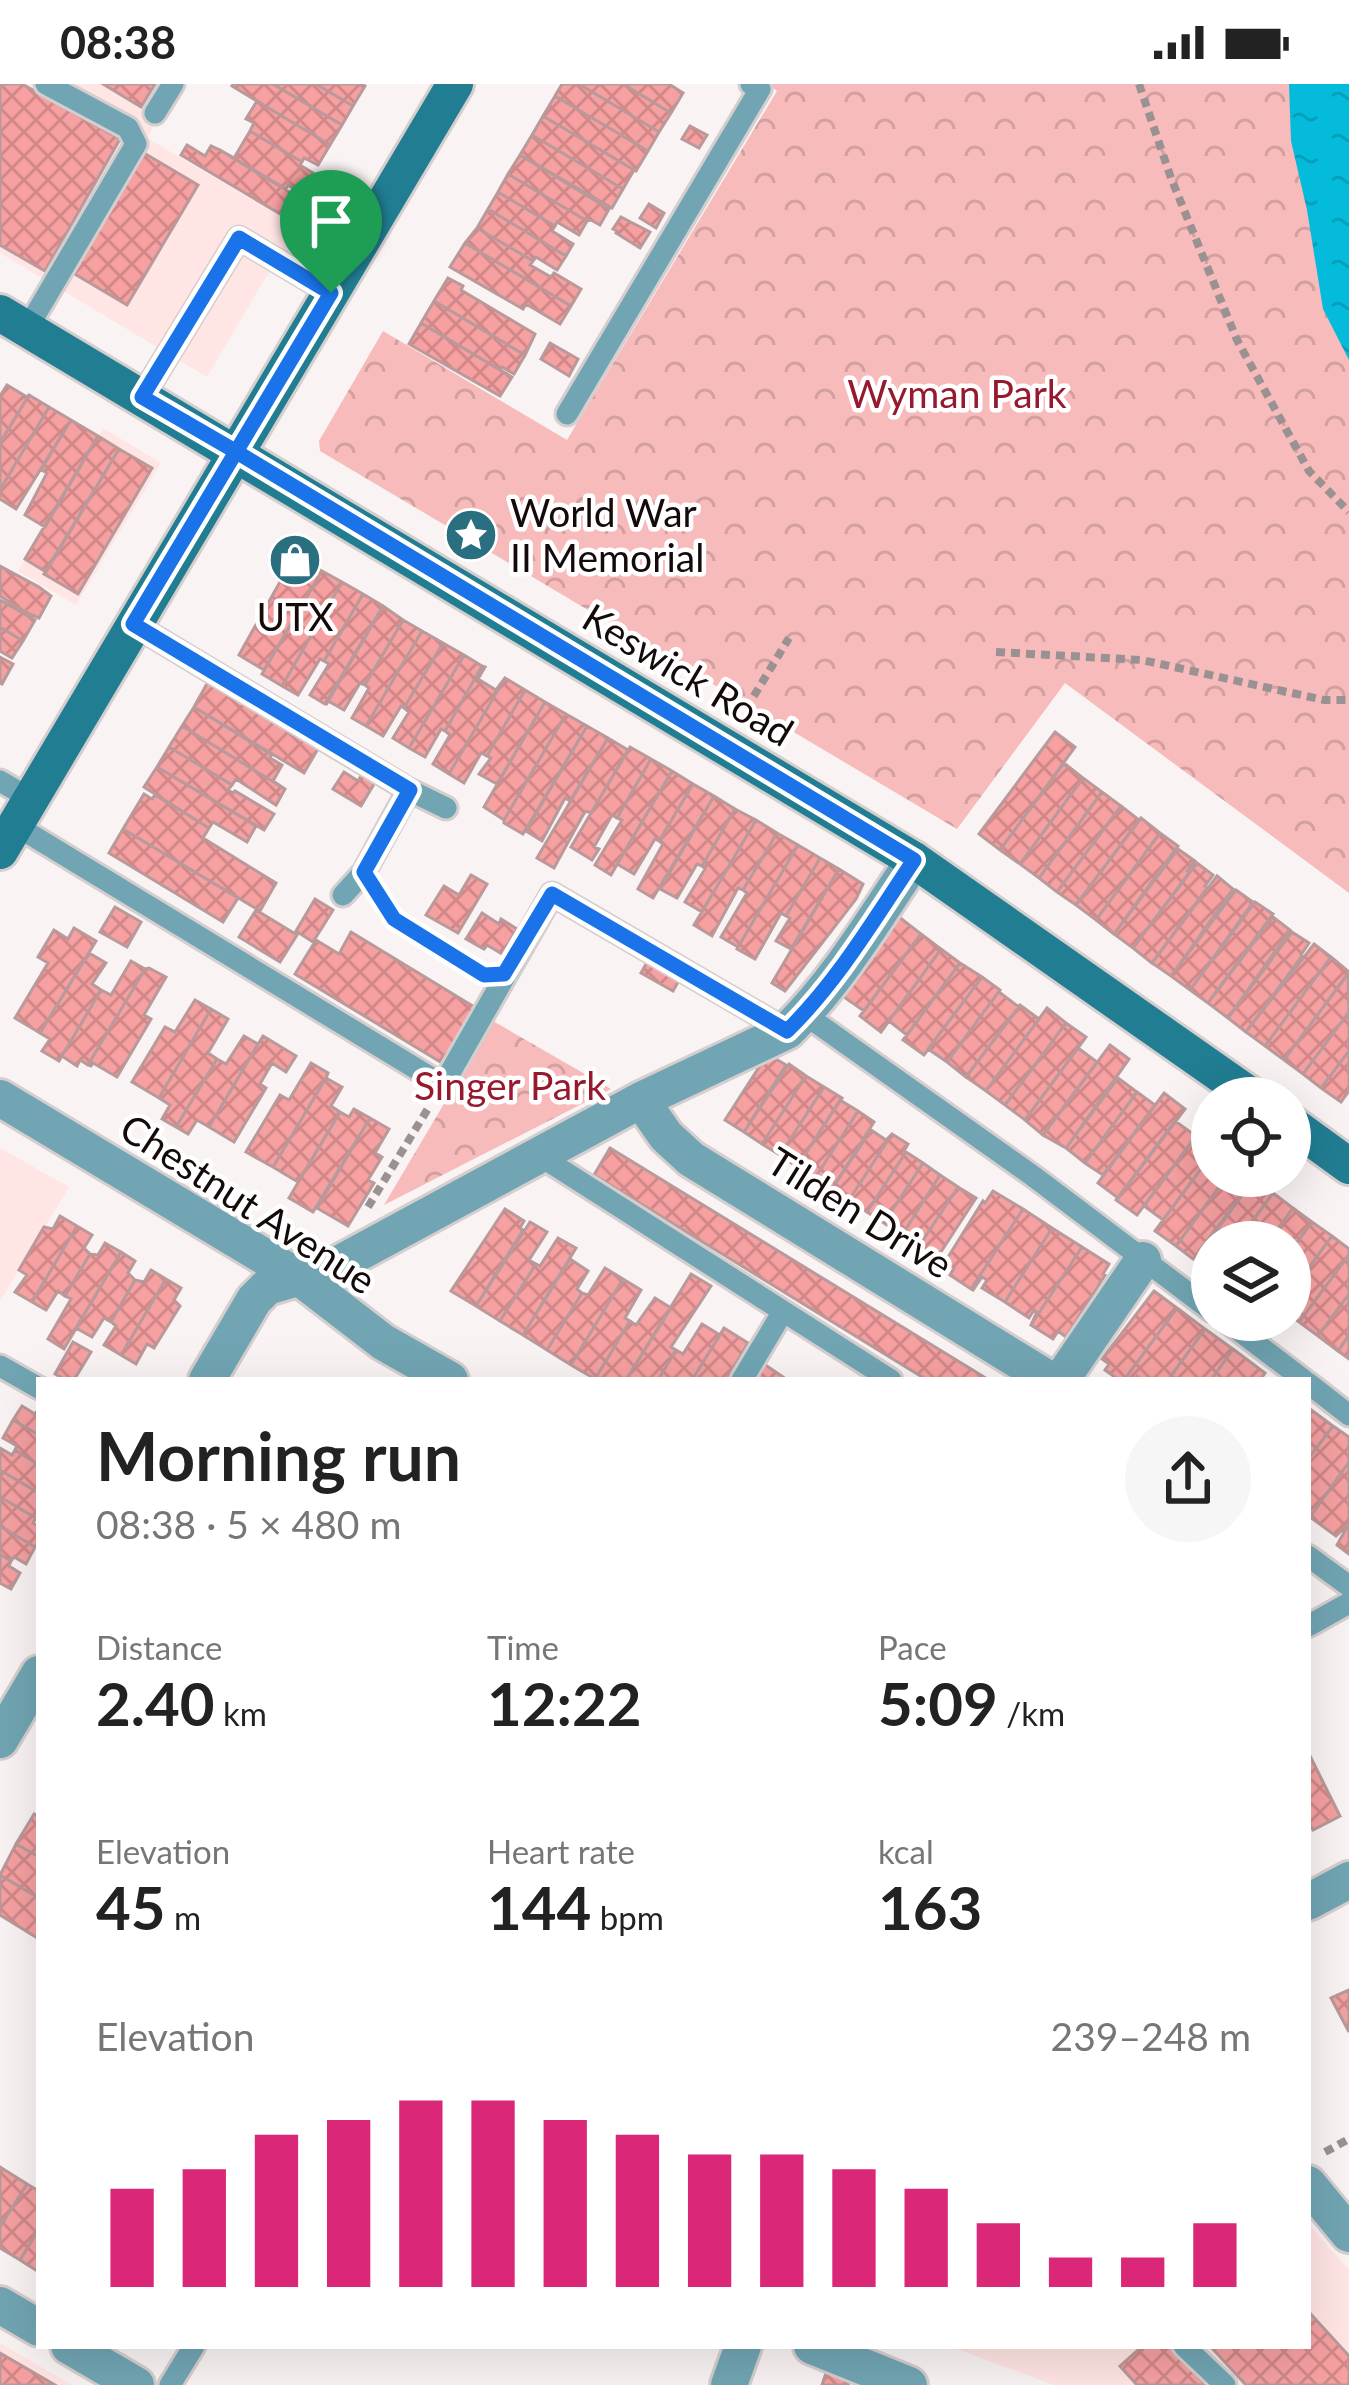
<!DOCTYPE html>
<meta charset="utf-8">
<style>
:root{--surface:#fff;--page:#f6f6f6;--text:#222;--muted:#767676;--accent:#db2777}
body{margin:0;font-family:Lato,sans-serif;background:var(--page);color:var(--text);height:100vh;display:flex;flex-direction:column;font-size:45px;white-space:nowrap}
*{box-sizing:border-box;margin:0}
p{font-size:39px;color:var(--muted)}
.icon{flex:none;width:66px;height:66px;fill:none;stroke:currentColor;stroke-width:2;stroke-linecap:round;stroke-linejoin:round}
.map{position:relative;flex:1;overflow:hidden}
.panel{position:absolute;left:36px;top:1293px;width:1275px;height:972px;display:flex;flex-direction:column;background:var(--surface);border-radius:0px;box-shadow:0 12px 48px #0002}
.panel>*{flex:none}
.tools{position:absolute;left:1191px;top:993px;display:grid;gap:24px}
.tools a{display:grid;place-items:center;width:120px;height:120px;border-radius:50%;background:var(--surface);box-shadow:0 12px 48px #0002;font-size:60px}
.pin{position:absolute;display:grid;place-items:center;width:102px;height:102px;color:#fff;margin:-123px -51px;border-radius:50% 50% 50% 0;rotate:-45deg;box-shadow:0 0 12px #0007}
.pin .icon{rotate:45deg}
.round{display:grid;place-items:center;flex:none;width:126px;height:126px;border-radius:63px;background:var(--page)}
.overview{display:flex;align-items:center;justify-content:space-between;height:204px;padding:0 60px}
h1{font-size:66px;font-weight:700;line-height:90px}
.metrics{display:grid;grid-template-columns:repeat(3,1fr);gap:18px;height:204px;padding:12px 60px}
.metrics div{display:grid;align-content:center}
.metrics b{font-size:60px;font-weight:700}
.metrics small{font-size:33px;font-weight:400}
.metrics p{font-size:33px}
.chart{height:336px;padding:24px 60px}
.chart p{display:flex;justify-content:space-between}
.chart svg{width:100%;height:216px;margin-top:12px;stroke:var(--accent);stroke-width:6}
.status{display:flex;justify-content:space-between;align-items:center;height:84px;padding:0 60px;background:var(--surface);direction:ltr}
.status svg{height:33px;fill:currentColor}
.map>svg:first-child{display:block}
.built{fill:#ffe5e4}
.park{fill:url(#park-crowns)}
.water{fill:url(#water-ripples)}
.building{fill:url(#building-cross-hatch);stroke:#b99999;stroke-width:3}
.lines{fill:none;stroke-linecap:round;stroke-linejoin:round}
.lane-casing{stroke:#d5cece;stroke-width:27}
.street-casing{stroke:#d5cece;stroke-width:42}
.secondary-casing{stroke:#d5cece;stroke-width:42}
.path{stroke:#9a9292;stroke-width:8;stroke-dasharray:9 6;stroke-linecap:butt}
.lane{stroke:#71a5b3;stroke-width:21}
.street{stroke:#71a5b3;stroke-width:36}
.secondary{stroke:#217d92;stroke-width:36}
.route-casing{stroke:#fff;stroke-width:24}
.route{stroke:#1a73e8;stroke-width:15}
.labels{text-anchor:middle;stroke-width:9;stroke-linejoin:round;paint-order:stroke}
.park-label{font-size:39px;fill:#97192e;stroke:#fff}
.poi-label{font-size:39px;fill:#150a0a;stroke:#fff;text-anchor:start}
.street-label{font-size:39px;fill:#150a0a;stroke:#fff}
</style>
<div class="status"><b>08:38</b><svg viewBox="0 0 49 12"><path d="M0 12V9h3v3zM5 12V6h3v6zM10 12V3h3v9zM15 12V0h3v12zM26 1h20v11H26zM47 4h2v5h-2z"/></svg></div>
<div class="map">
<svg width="1349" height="2301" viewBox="0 0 1349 2301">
<defs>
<pattern id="park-crowns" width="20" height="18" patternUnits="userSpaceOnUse" patternTransform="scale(3)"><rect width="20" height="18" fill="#f7bbbb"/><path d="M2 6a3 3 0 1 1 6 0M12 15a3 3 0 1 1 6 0" fill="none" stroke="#d39f9f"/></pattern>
<pattern id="water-ripples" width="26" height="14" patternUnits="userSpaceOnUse" patternTransform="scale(3)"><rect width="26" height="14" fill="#04bbdb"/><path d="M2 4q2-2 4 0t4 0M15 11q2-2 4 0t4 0" fill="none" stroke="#049fbb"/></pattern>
<pattern id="building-cross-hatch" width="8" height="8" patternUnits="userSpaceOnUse" patternTransform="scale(3)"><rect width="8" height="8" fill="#f6a0a1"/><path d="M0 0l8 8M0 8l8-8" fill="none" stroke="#d28889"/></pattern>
</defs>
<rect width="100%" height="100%" fill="#faf3f3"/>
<!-- built -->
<path class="built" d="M0,0H178L147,54L306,147L266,193L207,293L0,169Z
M103,344L161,379L76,521L18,487Z
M0,1064L69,1103L0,1217Z
M1308,2139L1349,2186V2301H1054L949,2262H1308Z
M0,2259L72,2301H0Z"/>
<!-- park -->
<path class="park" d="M768,0H1349V809L1065,599L957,745L320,367L319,357L383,247L567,356L777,7Z
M493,937L611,1005L384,1121Z"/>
<!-- water -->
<path class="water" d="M1289,0H1349V276L1323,225L1307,126L1291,57Z"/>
<!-- building -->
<path class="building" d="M0,0H22L120,55L45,187L0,161Z
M103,0H155L141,23Z
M233,0H273L342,41L330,61L232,2Z
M273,0H316L353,22L342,41Z
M316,0H362L365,2L353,22Z
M562,0H579L659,48L648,67L555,12Z
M579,0H623L671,29L659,48Z
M623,0H669L683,9L671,29Z
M555,12L648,67L636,87L543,32Z
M257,17L330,61L318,81L304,74L302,78L250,47L254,39L246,35Z
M543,32L634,86L623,105L532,51Z
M690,42L707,51L699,64L682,55Z
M250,47L302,78L300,81L313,89L301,109L288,101L286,105L220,66L234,74Z
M532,51L623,105L612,124L520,71Z
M187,61L205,72L211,62L220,66L299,114L287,134L181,71Z
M144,69L198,101L127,221L73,189Z
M520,71L609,125L600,141L591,136L587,137L508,90Z
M508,90L587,137L579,151L557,138L555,142L498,108Z
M498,108L555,142L552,147L573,160L566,172L488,125Z
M649,120L664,129L656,144L640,134Z
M488,125L566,172L557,186L536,173L533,177L477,144Z
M621,133L650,148L640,164L616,149L617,147L613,145Z
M477,144L533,177L530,181L551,193L554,189L581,205L571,222L465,159Z
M465,159L571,222L560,240L526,220L523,225L450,183Z
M448,194L463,202L461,206L535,250L525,271L434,217Z
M434,217L525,271L514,290L502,283L500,286L421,239Z
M421,239L512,293L500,312L409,260Z
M550,259L578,275L569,292L541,275Z
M7,301L27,313L29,311L0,359V312Z
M29,311L49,323L0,406V359Z
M49,323L71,336L16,425L0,415V406Z
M71,336L98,352L45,443L25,431L47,389L41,386Z
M98,352L119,365L46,488L25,475Z
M119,365L152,384L78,510L44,490Z
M295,471L322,487L264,586L239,571Z
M0,482L39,503L51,512L39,534L25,528L0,512Z
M322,487L342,498L282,602L262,590Z
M342,498L363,510L324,577L320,575L298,611L282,602Z
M363,510L383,522L325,620L310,611L329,580L324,577Z
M0,516L35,536L23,557L0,543Z
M383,522L403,536L365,601L360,599L344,626L328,617L326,621Z
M403,536L422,547L366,642L352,634L369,604L365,601Z
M0,543L23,557L12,574L0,567Z
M422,547L443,559L404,624L401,622L383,652L366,642Z
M443,559L464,571L409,664L393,654L409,628L404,624Z
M464,571L482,582L445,647L441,645L425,673L409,664Z
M0,573L13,580L2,600L0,599Z
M482,582L485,583L478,595L496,606L505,594L449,690L433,680L450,651L445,647Z
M505,594L525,606L487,672L481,669L464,699L449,690Z
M209,596L319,663L304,689L194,623Z
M525,606L545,618L497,700L479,690L491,674L487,672Z
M545,618L566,630L504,736L484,723Z
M194,623L272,671L270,674L282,681L273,697L285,705L182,642Z
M566,630L587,642L523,750L504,739V736Z
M182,642L285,705L276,721L236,695L232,701L169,663Z
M587,642L608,654L570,717L565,714L542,757L526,747Z
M1055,648L1075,663L1000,766L979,750Z
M608,654L628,666L591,729L586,727L583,731L554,784L537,774Z
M169,663L232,701L228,706L233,709L235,707L274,730L264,746L157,683Z
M630,663L651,675L617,734L612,731L594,763L599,765L592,776L571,763Z
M651,675L672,687L611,791L595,781L622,736L617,734Z
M1064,679L1083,694L1020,780L1000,766Z
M157,683L256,742L247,758L213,738L209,744L144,703Z
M364,687L377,695L361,722L333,705L344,688L358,697Z
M672,687L693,700L659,757L655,755L634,790L617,780Z
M1083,694L1102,708L1039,794L1020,780Z
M693,700L714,712L653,814L638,805L663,760L659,757Z
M1102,708L1121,722L1057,808L1039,794Z
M144,710L152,715L155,711L209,744L203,754L276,799L260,827L123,745Z
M714,712L735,725L702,782L697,780L677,814L660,805Z
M1121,722L1139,736L1076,821L1057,808Z
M735,725L756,736L702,828L685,818L705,785L702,782Z
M1141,734L1160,749L1096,836L1076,821Z
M756,736L777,749L743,806L738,804L712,852L694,841Z
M123,745L238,814L223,838L109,769Z
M777,749L798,761L738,863L721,853L747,809L743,806Z
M1160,749L1178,762L1114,850L1096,836Z
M798,761L820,774L786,832L781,829L755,875L737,865Z
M1178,765L1195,777L1187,787L1189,789L1133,864L1114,850Z
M820,774L839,785L791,865L776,857L790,834L786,832Z
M1197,779L1213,791L1205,802L1208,803L1152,879L1133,864Z
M839,785L863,800L856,815L785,907L772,899Z
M471,791L487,800L458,849L426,831L444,802L459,811Z
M1217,792L1233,805L1171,892L1152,879Z
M1236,806L1253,818L1190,906L1171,892Z
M315,815L333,826L313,858L296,847Z
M1255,818L1273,830L1208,919L1190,906Z
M115,823L141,838L127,863L100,848Z
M256,826L297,851L280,878L239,853Z
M482,829L499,840L501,835L517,845L502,870L487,861L484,865L466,855Z
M899,833L921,850L864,927L841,911Z
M1273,833L1290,846L1228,934L1208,919Z
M74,844L96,857L40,949L15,934L48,879L38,873L54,846L68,855Z
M351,848L476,924L442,979L295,890L316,856L339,870Z
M1292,848L1309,859L1301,871L1302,872L1246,948L1228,934Z
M921,850L941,865L881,948L860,932Z
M1314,860L1331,873L1265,962L1246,948Z
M941,865L960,879L907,951L889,937Z
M89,869L106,879L92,900L101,906L59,977L42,967L50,955L40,949Z
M650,873L682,891L673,907L641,889Z
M1331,873L1349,888L1284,976L1265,962Z
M131,877L145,885L88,981L80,976L77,982L62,972L101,906L111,911Z
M960,879L982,893L924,971L903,956Z
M149,884L166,893L144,931L151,935L117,993L93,979L91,982L88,981L145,885Z
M1348,890L1349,928L1303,990L1284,976Z
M982,893L1000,906L947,978L928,965Z
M1000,906L999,908L1019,923L966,993L947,978Z
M195,916L211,925L159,1014L132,998L165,943L175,948Z
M1020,921L1039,935L986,1007L966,993Z
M1047,924L1066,939L1005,1021L986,1007Z
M211,925L228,935L208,969L217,975L176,1043L162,1035L170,1021L159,1014Z
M1349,928V967L1321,1004L1303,990Z
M1066,939L1086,953L1025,1036L1005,1021Z
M244,952L258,960L209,1043L197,1036L188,1050L176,1043L217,975L226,980Z
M263,952L296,972L286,988L272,979L260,1000L266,1004L234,1058L209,1043Z
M1110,961L1129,975L1066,1064L1043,1051Z
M1078,964L1097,978L1043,1051L1025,1036Z
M1349,967V1007L1341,1018L1321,1004Z
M771,972L786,981L744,1048L725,1036L763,977L767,978Z
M311,979L328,989L326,994L273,1083L246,1068L280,1011L289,1016Z
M789,980L806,992L762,1060L744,1048Z
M806,992L824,1003L780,1071L762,1060Z
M326,994L342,1003L331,1022L340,1028L298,1098L273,1083Z
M1118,994L1137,1008L1085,1079L1066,1064Z
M824,1003L842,1014L797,1083L780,1071Z
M1137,1008L1155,1021L1103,1091L1085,1079Z
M1164,1009L1185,1025L1118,1114L1098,1099Z
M840,1016L858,1027L815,1094L797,1083Z
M354,1025L370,1034L313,1128L289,1114L340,1028L349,1033Z
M858,1027L874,1038L832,1105L815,1094Z
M370,1034L389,1045L375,1069L382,1073L368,1096L374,1099L348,1142L317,1124Z
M1175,1037L1196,1052L1137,1131L1116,1116Z
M871,1046L886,1056L892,1050L849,1116L832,1105Z
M892,1050L908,1060L904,1067L906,1068L867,1128L849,1116Z
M1196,1052L1212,1064V1070L1163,1136L1144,1122Z
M610,1064L989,1296H927L594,1091Z
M906,1068L923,1079L884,1139L867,1128Z
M1212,1070V1092H1227L1176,1162L1155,1147Z
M923,1079L940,1091L902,1151L884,1139Z
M940,1091L958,1103L919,1162L902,1151Z
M1227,1092H1250L1254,1095L1193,1175L1176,1162Z
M1254,1095L1273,1109L1237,1158H1212V1174L1202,1166Z
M958,1103L976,1114L937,1174L919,1162Z
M993,1107L1023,1125L971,1205L950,1191L954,1184L945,1178L983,1117L985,1119Z
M1273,1109L1293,1124L1268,1158H1237Z
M1293,1124L1312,1138L1290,1168V1158H1268Z
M505,1125L524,1137L520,1144L523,1146L476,1222L451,1207Z
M1023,1125L1052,1144L1005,1218L982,1204L987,1196L982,1193L973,1206L971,1205Z
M60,1132L77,1142L32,1218L15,1208L27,1191L19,1186L44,1143L53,1145Z
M530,1138L547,1148L529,1176L536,1180L500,1237L476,1222Z
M1312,1138L1332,1152L1290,1209V1168Z
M77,1142L92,1151L84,1164L90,1170L65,1212L58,1207L46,1226L32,1218Z
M1052,1144L1082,1163L1031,1241L1037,1228L1034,1226L1029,1234L1005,1218Z
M1332,1152L1349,1165V1171L1299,1238L1290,1231V1209Z
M558,1154L576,1164L523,1251L500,1237L536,1180L540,1182Z
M105,1159L121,1168L64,1265L48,1255L71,1215L65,1212L90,1170L98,1171Z
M1082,1163L1109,1180L1103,1190L1105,1191L1066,1253L1058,1247L1053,1255L1031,1241Z
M121,1168L135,1177L128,1189L135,1196L111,1238L104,1234L92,1253L76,1244Z
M1349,1171V1210L1318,1252L1299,1238Z
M570,1175L588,1187L577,1205L582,1209L547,1266L523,1251Z
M605,1184L623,1195L571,1281L547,1266L582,1209L588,1211Z
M151,1186L166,1195L121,1271L104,1261L116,1242L111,1238L135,1196L144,1198Z
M691,1190L711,1202L671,1263L676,1266L658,1296H626Z
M166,1195L181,1204L174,1216L180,1222L154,1264L147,1260L136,1280L121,1271Z
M623,1195L641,1206L625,1234L630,1237L595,1295L571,1281Z
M1154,1207L1177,1224L1124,1296H1119L1105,1286L1109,1280L1102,1275Z
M1349,1210V1251L1338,1267L1318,1252Z
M655,1214L671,1224L626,1296L595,1295L630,1237L636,1241Z
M1177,1224L1205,1245L1168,1296H1141L1137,1292L1134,1296H1124Z
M702,1240L720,1251L692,1296H658L676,1266L683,1270Z
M724,1244L748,1259L726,1296H692Z
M1205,1245L1233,1265L1211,1296H1168Z
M1349,1251V1275L1338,1267Z
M73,1258L91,1268L74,1296H66L55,1290Z
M1233,1265L1265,1289L1260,1296H1211Z
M764,1280L786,1295V1296H755Z
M22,1322L35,1330L39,1324V1351L13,1336Z
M1310,1325L1333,1342L1308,1375V1328Z
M13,1336L39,1351V1381L15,1366L17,1362L3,1354Z
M1333,1342L1349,1353V1378L1310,1433L1308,1375Z
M0,1364L12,1371L15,1366L39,1381V1409L0,1386Z
M1349,1378V1439L1336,1452L1310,1433Z
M0,1386L39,1409V1432L36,1434L0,1413Z
M0,1413L36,1434L33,1439L39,1442V1457L35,1463L0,1442Z
M1349,1439V1470L1337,1461Z
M0,1442L35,1463L26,1480L14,1473L11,1477L0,1470Z
M0,1470L11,1477L9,1482L20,1489L11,1505L0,1499Z
M1308,1668L1340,1732L1313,1746L1308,1737Z
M34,1730L39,1732V1773L16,1760Z
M16,1760L39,1773V1814L0,1791Z
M0,1791L39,1814V1855L0,1831Z
M1349,1906V1948L1331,1914Z
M0,2083L27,2100L0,2143Z
M27,2100L39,2107V2145L20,2176L0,2164V2143Z
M39,2145V2188L20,2176Z
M1308,2227L1349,2272V2301H1246L1210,2262H1308Z
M1136,2262H1170L1206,2301H1137L1120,2282L1139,2265Z
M0,2269L55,2301H0Z
M828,2283L852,2293L848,2301H822Z"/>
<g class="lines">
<!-- lane casing -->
<g class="lane-casing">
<path id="lane" d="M155,29L173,0
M27,245L136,60L128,44L46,0
M142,313L239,154L331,209
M567,330L760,5L751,0
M133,540L409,706L446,724
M0,697L31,715
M15,741L443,1001L552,810L787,947
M343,811L364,788L409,706
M804,930L1033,1092L1212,1227
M540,1072L891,1296
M1225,1236L1304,1296
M0,1282L39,1304
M742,1296L782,1229
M1308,1299L1349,1331
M1308,1472L1349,1502
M1308,1542L1349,1519
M1184,2262L1225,2301
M170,2301L194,2262"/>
</g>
<!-- street casing -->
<g class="street-casing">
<path id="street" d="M0,1014L300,1194L383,1258L450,1296
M641,1016L666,1052L691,1075L1050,1296
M207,1296L254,1216L267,1203L321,1187L342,1178L641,1016L787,947C838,897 875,834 914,776
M1061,1296L1143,1176
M0,1656L39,1590
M1308,1818L1349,1796
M1308,2100L1349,2150
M0,2221L39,2244
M69,2262L136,2301
M812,2262L909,2301
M729,2301L743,2262"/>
</g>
<!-- secondary casing -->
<g class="secondary-casing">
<path id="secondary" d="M0,229L914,776L1254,1014
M0,767L455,0
M1290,1039L1349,1082"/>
</g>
<!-- path -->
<path class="path" d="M1139,0L1171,94L1237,256L1309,387L1349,428
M996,568L1142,576L1324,616H1349
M746,625L789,554
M376,810L394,835L478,887
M368,1123L429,1023
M1325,2068L1349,2055"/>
<!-- lane -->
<use href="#lane" class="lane"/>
<!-- street -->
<use href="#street" class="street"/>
<!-- secondary -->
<use href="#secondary" class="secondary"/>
</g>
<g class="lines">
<!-- route casing -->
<g class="route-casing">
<path id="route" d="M331,209L133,540L410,706L364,788L394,835L484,891L504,890L552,810L787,947C838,897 875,834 914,776L235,367L142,313L239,154L331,209"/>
</g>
<!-- route -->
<use href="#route" class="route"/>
</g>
<!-- icons -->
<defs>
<g id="sight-disc" transform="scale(2.7)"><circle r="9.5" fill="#2a6f7f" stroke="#fff"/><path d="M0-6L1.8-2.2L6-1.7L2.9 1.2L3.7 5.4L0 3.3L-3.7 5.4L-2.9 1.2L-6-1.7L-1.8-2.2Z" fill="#fff"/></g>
<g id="shop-disc" transform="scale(2.7)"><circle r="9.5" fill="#2a6f7f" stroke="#fff"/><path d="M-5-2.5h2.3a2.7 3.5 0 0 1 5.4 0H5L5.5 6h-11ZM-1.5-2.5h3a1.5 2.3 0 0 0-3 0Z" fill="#fff"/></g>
</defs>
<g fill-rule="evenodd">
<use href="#sight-disc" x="471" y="451"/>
<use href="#shop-disc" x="295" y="476"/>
</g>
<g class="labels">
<!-- park labels -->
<g class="park-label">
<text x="957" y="324">Wyman Park</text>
<text x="510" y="1016">Singer Park</text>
</g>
<!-- poi labels -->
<g class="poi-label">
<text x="510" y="443">World War<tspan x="510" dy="45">II Memorial</tspan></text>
<text x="295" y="547" text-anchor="middle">UTX</text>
</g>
<!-- street labels -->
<g class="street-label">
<text transform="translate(688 591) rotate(31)" y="14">Keswick Road</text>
<text transform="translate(248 1120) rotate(33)" y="14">Chestnut Avenue</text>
<text transform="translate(860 1129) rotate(32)" y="14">Tilden Drive</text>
</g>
</g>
</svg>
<div class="tools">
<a><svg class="icon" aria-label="locate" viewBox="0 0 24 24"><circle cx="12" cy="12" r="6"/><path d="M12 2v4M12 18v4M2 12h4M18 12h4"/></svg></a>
<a><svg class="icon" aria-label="layers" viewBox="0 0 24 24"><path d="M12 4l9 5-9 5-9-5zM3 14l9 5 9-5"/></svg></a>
</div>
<div class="pin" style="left:331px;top:209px;background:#1e9e55"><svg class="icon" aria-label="arrive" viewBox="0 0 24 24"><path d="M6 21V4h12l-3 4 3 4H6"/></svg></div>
<section class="panel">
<div class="overview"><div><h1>Morning run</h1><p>08:38 · 5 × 480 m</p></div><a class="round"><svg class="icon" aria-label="share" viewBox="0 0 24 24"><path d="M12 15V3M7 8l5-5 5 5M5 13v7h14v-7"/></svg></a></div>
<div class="metrics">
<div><p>Distance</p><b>2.40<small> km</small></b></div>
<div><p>Time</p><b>12:22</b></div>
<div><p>Pace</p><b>5:09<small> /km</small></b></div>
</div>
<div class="metrics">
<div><p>Elevation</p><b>45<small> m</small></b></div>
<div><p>Heart rate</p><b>144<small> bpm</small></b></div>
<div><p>kcal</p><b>163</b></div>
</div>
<div class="chart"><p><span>Elevation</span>239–248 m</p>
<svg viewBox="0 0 160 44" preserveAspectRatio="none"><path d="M5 44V24M15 44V20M25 44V13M35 44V10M45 44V6M55 44V6M65 44V10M75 44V13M85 44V17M95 44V17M105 44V20M115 44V24M125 44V31M135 44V38M145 44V38M155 44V31"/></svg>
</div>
</section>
</div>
